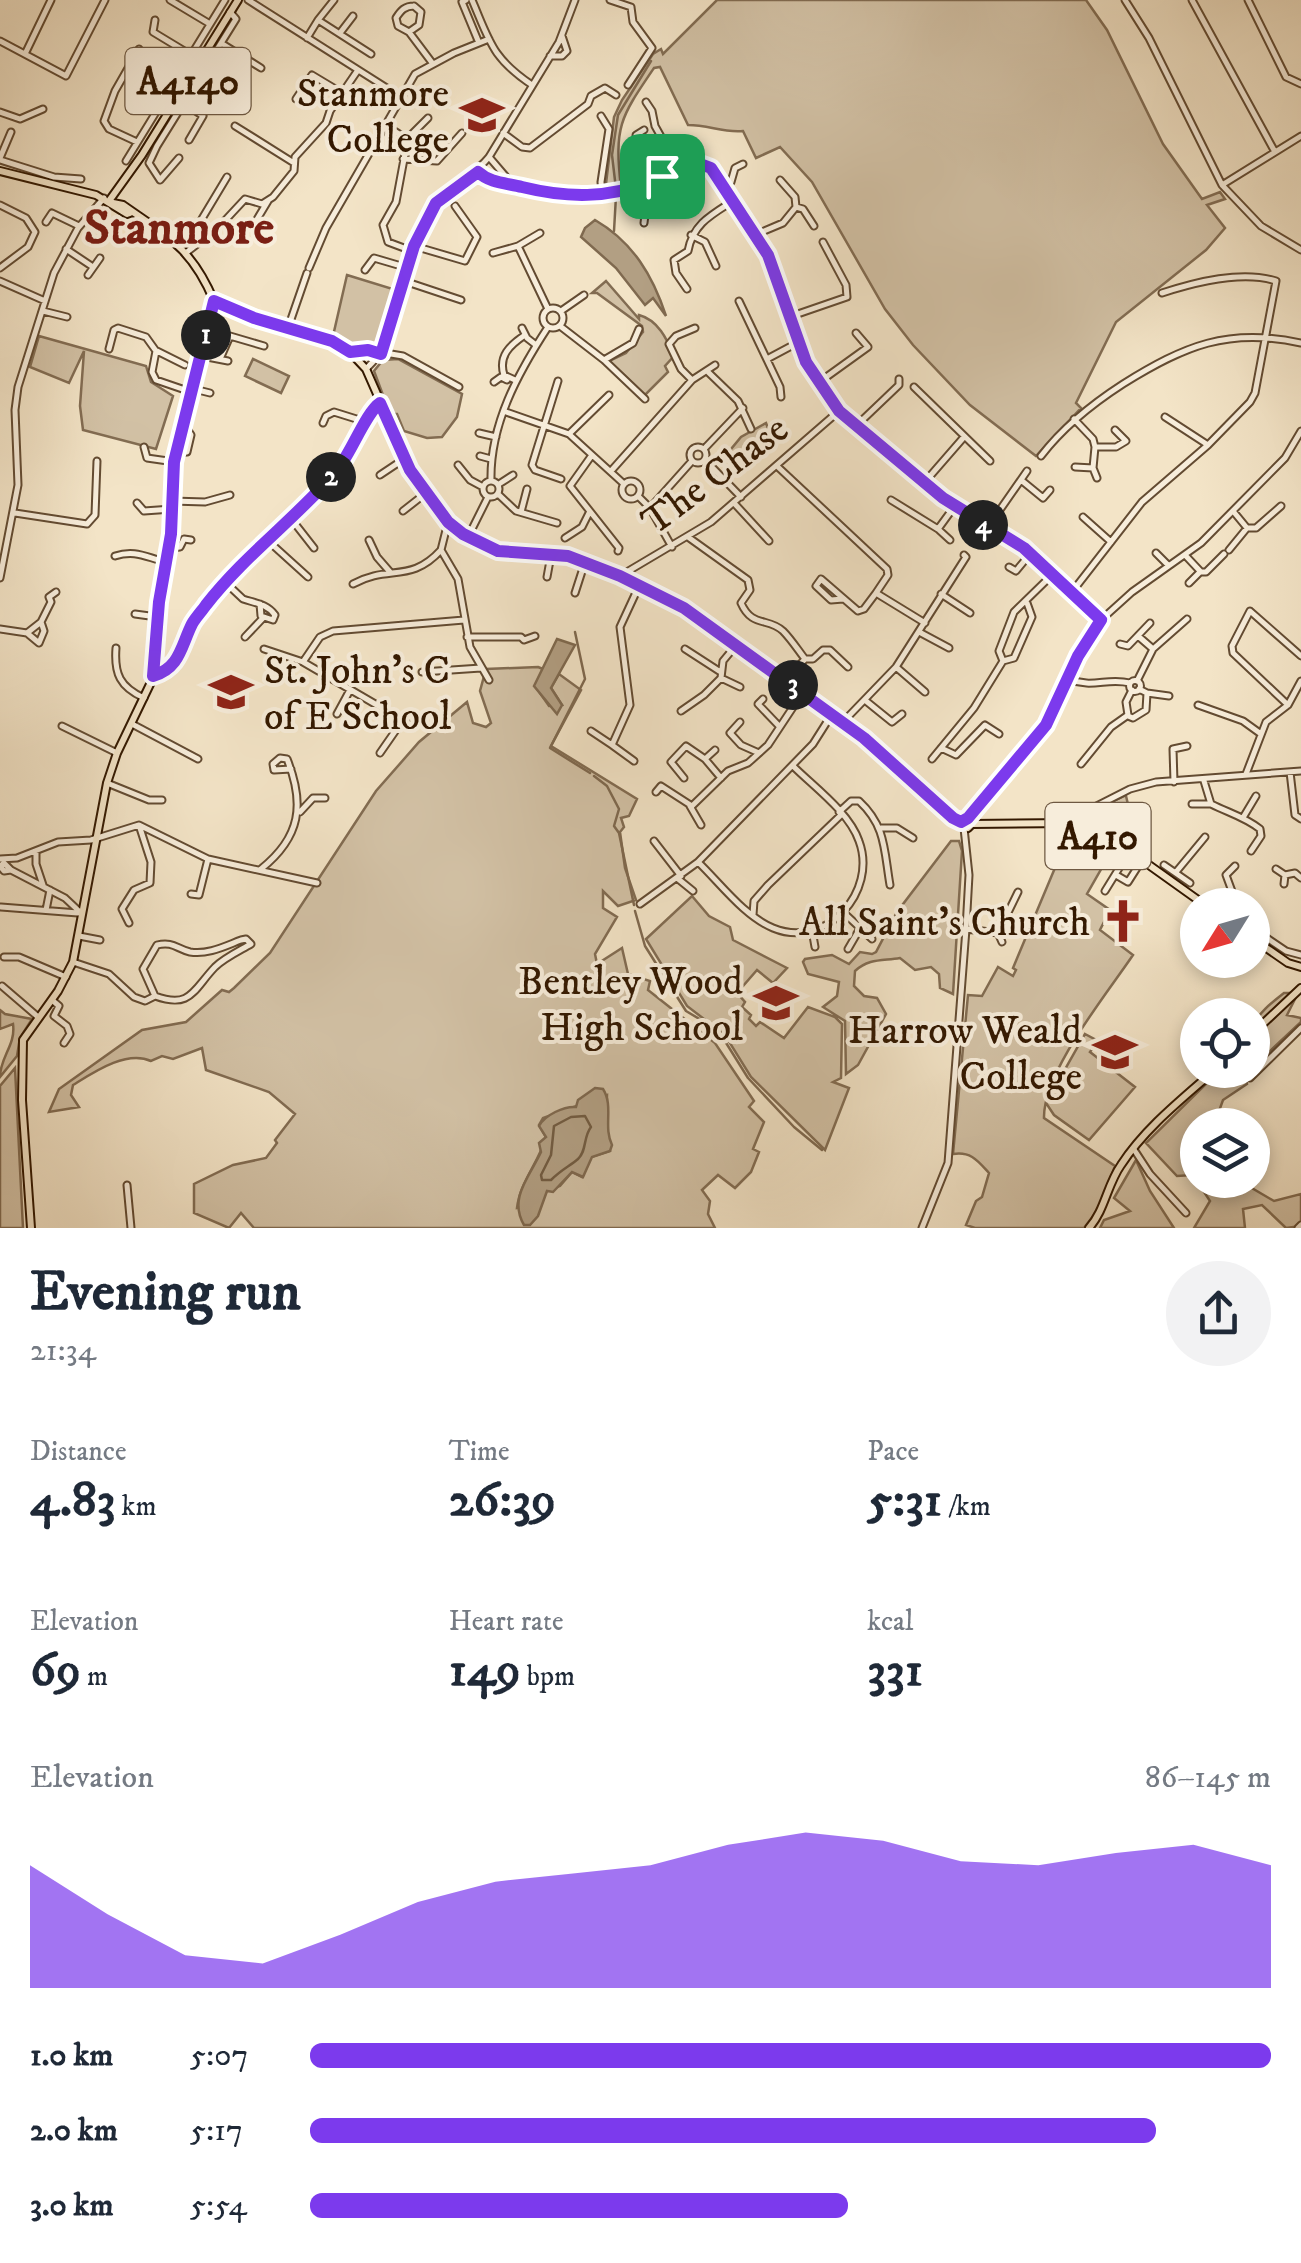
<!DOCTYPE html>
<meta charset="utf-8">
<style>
:root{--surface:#fff;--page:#f2f2f3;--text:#1f2937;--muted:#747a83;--accent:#7c3aed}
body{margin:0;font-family:"IM FELL DW Pica",serif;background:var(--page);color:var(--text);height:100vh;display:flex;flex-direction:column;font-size:38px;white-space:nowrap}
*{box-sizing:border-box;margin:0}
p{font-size:32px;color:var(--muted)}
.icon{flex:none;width:55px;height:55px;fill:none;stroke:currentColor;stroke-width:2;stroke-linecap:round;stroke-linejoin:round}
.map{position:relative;height:1228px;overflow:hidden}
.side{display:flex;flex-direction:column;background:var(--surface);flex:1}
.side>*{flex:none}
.needle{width:65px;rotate:233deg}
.buttons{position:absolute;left:1180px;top:888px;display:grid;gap:20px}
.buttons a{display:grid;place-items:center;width:90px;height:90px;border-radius:50%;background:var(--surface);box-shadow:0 5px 15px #0003;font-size:50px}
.pin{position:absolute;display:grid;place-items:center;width:85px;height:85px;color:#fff;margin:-42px;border-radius:20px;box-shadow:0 5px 15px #0006}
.km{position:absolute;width:50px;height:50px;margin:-25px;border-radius:50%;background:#222;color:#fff;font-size:28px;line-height:50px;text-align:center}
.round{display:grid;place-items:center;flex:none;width:105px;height:105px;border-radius:52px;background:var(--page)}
.headline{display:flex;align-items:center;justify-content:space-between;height:170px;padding:0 30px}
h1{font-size:55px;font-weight:700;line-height:75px}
.metrics{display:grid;grid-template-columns:repeat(3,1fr);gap:15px;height:170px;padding:10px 30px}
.metrics div{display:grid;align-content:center}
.metrics b{font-size:50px;font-weight:700}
.metrics small{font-size:28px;font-weight:400}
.metrics p{font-size:28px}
.chart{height:280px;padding:20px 30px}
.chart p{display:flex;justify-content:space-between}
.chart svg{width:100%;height:180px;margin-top:10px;fill:var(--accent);opacity:.7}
ul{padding:0 30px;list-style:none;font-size:32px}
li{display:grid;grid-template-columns:160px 120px 1fr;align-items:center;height:75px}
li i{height:25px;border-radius:12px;background:var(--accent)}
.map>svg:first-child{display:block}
.green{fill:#d2c1a5;stroke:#826c52;stroke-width:2.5;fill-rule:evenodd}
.water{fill:#b29f83;stroke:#7f694f;stroke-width:2.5}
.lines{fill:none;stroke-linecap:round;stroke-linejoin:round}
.shore{stroke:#725c42;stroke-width:2.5}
.stream{stroke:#7f694f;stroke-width:2.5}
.minor-casing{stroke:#634b32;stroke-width:9}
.major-casing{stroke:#331800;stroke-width:10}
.minor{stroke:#f7eddb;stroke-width:5}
.major{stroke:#f3e4c7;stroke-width:6}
.route-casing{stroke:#fff;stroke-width:20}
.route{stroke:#7c3aed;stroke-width:12}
.labels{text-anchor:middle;stroke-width:8;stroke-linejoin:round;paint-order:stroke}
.shield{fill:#f7eddb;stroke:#6e5842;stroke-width:2.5}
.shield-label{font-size:38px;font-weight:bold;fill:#331800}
.poi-label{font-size:40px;fill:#331800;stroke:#f7eddb;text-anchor:end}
.street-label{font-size:40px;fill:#331800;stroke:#f7eddb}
.district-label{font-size:50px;font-weight:bold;fill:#7a1f14;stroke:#f7eddb}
</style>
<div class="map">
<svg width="1301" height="1228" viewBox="0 0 1301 1228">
<rect width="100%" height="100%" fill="#f3e4c7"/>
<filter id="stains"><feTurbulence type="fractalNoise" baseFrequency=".002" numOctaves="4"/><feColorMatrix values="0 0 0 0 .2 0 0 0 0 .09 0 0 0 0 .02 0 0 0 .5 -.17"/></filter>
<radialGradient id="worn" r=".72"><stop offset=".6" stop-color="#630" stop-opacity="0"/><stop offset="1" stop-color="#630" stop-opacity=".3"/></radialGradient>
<!-- green -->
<path class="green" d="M717,0H1086L1107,30L1163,144L1202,199L1220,192L1225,199L1207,205L1225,228L1206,250L1116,322L1076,403L1081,408L1036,456L970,405L913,345L885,309L812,182L780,147L756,158L743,131C723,133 709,125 688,125L660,67L654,68C620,118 614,126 621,188L605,192L614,117L622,100L653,54L661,49L663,54Z
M347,275L396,290L379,350L362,345L349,348L333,336Z
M606,281L639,319V315C658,320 667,339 674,356L665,366L668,372L645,395L609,361L626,353L643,332L642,326L597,293H592Z
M39,336L146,366L151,382L173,396L156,449L83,430L80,406L84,351L69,383L30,367Z
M253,359L289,376L281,393L245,376Z
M398,359L462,394L457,417L442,437L427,438L404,431L397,414H390L374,371L383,360Z
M766,423L772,439L741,467L727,454L741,437Z
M538,667L543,669L535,686L549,706L562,705L551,688L559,674L581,690L551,746L637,799L629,816L621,818L624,827L620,832L625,868L636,900L618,906L603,891V908L617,917L595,954L597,964L622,948L628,974L650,981L648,990L715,1043L754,1101L749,1107L764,1122L753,1149L759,1152L751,1172L735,1188L718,1175L702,1190L710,1201L708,1214L715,1228H254L241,1213L229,1228L194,1213V1184L233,1165L266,1158L277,1143L275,1140L295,1114L269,1092L206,1070L202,1048L173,1059L162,1056L151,1061C126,1050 94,1072 73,1085L71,1095L79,1107L49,1112L59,1089L142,1030L186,1022L222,990L229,992L234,988L270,953L376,791L419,742L467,702L473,723L486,727L491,723L480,691L486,669ZM607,1095L606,1133L610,1151L591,1157L582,1177L572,1172L560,1186L547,1190L541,1204L517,1208C520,1182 539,1162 546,1137L539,1125L543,1118Z
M1124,796H1126L1140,855L1084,821L1083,815Z
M1061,830L1072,831L1112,850L1087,894L1110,910L1100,930L1133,955C1106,995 1043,1072 1044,1118L1115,1166L1100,1207L1084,1228H975L966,1225L976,1201L982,1197L989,1173C978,1161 971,1151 953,1154L968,995L982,996L998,967L1013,976L1016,970L1013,968L1060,856L1056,845Z
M951,841H959L962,851L953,994L940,988L939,974L931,967L915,970L900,958C883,961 869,958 855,971L854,986L864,996L877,998L886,1014L858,1065L846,1074L845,1021L823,1007L837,996L839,982L808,974L803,962L805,959L832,955L849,964L860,952L872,954L876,952L897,912Z
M692,896L709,916L730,927L733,940L787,968L773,983L757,970L737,993L745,1002L742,1007L751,1015L749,1019L756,1026L760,1022L784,1038L808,1007L835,1017L842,1024L841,1078L833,1082L849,1088L825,1150L751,1077L725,1035L687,1006L646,939Z
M1284,993H1298L1287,1015L1301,1018V1022L1253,1067C1252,1023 1248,1021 1284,993Z
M0,1010L5,1014L32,1019L20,1038L17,1056L0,1077C0,1057 16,1045 13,1024L0,1029Z
M1085,1034L1098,1041L1090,1052L1135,1087L1089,1140L1054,1115L1046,1103Z
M15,1068L23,1228H0V1086Z
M1220,1070H1249L1245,1074L1247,1084L1223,1100L1214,1125H1198V1180H1238L1274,1201L1301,1194V1226L1286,1228L1262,1205L1243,1209L1245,1228H1194L1210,1201L1193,1175L1177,1176L1146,1143Z
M1136,1160L1150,1191L1174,1228H1100L1104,1220L1130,1211L1114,1198Z"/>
<!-- water -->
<path class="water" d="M595,220C633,242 653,276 666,316L653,298L645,305L616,268L581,237L585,228Z
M557,639L575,645L551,688L562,705L557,714L534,686Z
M595,1088L603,1089C614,1106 603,1127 612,1145L610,1151L592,1157L583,1177L572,1172L553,1192L547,1191L538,1216L530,1225H524C508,1198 530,1176 541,1152L539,1143L546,1137L539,1126C545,1115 564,1106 576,1107L578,1100Z"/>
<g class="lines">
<!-- shore -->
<path class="shore" d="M585,1116L591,1127C583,1137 587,1151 578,1159C570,1166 562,1169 551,1180H542L541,1175L551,1155L554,1126L571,1117Z"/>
<!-- stream -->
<path class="stream" d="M616,189L612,155L618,115L651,61
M614,231L616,196
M575,632L585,679L550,748L590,773
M594,776L607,786L619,809L614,826L619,833L634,905
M635,911L645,946L686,1011L718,1030L748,1078L794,1127L822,1150"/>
<!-- minor casing -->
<g class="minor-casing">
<path id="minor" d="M170,0L210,24
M248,0L401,97
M334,0L318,20L371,54
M466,0L462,2L479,43
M472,0C490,42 492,58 532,85
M610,0L631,7
M1125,0L1149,38L1222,185L1261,226L1301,250
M1192,0L1275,152
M1248,0L1286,77L1301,84
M414,6C405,6 401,10 396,18L398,26L409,32L433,64
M155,20L153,32L191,55
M409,32L419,25L421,12L414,6
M340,33L353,16
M307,38L318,20
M0,41L66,76L105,0
M221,43L261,68
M25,54L51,0
M550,56H562L567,51L562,36
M196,85L208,95L219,94
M628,85L652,48L633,22L631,7
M296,99L312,75L342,93
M646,102L652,111L655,126L678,167
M184,103L203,116L189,140
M0,112L20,119L43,109
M601,116L609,129L601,182L602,194
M385,125L404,137L407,143L396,202L383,225L388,242L412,251
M235,126L294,163
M503,133L522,147L530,148L588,104L591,96L605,88L616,95
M406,140L428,118
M137,142L109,129L104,121L115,91L139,49
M489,157L513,185
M0,158L11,132
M179,158L160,180L149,163L157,146L236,19L230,12
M403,159L437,161L462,133
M0,160L54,177L81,179
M126,161L225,0
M477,172L499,183L578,197L621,192L649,182L685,163L695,162L711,168L768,255L782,289L797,343L818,383L839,411L943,498L1024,548L1101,620
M662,176L672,200L670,211
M641,185L636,135L644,130
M1222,185L1301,136
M725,188L731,182L735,168L743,164
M0,205L26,218L35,232L28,247L0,268
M796,207L803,209L814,226
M256,221L268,201
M46,222L52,213L79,226
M644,223L649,182
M757,234L783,223L796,207L795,197L780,180
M691,235L705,242L716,266
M204,239L197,227L227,177
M414,246L465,261L477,237L455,206
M518,246L540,233
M66,249L93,267
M187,252L218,228L245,199L262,204L273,197L294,171L295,157L326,123L330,111L358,70
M493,253L518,246L548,309
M309,268L326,228L415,74L454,53L489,39
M365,270L374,258L408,268
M88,275L100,258
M0,281L45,301
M404,281L461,300
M687,289L676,273L674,260L688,251C693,224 711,215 733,201
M739,301L780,387L781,397
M543 318a10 10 0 1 1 20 0a10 10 0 1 1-20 0Z
M43,311L67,317
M561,311L584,295
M789,317L847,297L846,285L823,242
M560,326L604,360L645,399
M288,328L307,273
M522,328L527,338L536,345
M109,349L114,330L118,328L146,337L156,351
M156,351L152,372L156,380L191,392
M157,351L185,365
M350,352L361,349L403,356L459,387
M202,356L228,361
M220,359L230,336L264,346
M767,359L797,343
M604,360L633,343L639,329
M366,369C405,335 400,246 436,203C451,185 474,176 489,157L559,42L575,0
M708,372L738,401L751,429
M515,380L504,375C498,356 510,345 525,335
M692,380L681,369L669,344L676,336L695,328
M558,381L532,465L535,470L561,479
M494,382L501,377L507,380
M818,383L868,347L856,333
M914,387L990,461
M194,389L210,393
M506,412L569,434L624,484
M1165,417L1208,445
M1074,419L1093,439L1095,447
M323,423L326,416L334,412L366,422
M855,427L899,385V379
M479,433L496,437
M569,434L609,395
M690 455a8 8 0 1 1 16 0a8 8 0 1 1-16 0Z
M144,447L147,458L175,462
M1095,447H1116L1126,441L1115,430
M1095,447L1093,468L1097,478
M704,449L743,408
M176,453L187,452L191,435L185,426
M592,455L570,486L619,548L618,551
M480,456L491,459
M1041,456C1064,426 1092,404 1123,384C1184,346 1228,327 1301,343
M705,460L741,497
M458,465L470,480L483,487
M778,467L887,569L888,575L876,593
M1075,467L1093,468
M611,471L692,380L715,365
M380,475L404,459
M491,480C490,424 518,373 548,327
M1021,480L1043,498L1050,490
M483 489a8 8 0 1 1 16 0a8 8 0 1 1-16 0Z
M622 490a9 9 0 1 1 18 0a9 9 0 1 1-18 0Z
M924,483L964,437
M499,484L513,475
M498,494L516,511L557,523
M638,496L650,508L672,547
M891,500L938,529L954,507
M172,501L205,502L230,495
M137,503L144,511L172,509
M734,503L769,541
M650,508L692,461
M403,511L426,493
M1233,511L1247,528
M521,512L527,489
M15,513L87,524L95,515L97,461
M289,516L314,548
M1083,517L1111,542
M448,522L441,550L458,579L470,647L489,680
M988,527L1027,471
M938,529L950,540
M468,537L488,497
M688,537L748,580L750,590L741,603C752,628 768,617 783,631C791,639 798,650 805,659L786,680
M565,538L582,527L589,513
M266,539L308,577
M369,540L377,557L390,572
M169,548L180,547L184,539L191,540
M1229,550L1247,528H1256L1281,506
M1156,553L1168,565
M1185,555L1200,571
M115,556C136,549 147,558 167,562
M1009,567L1016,571L1030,554
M620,576L711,522L839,411
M547,577L551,555
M0,578L18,485L15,410L18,387L54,273L78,228L104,198
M226,583L243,599C255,603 267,604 275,615L273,620L261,616L260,604
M1189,583L1200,572H1206L1224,554
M353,584C389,564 410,584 441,550
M1072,592L1142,502L1208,445L1250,402L1255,393L1276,281C1242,270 1196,282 1162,293
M575,593L585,562
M941,594L970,613
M843,599L831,600L816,586L821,579L858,611L864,609L876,593L925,623
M135,614L157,617
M41,622L51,602L49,597L56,592
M0,629L27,633L39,643L44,631L41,622L27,633
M921,633L949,648
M1138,636L1153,649
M245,637L263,618
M467,637H521L524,640L535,636
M1120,644L1128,646L1150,623
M116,648C114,674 120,687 144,698
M264,649L303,662L406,722L396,730L380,753
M685,649L719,671
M805,659H813L823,650H830L848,667
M1003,661L999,651L1014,612L1053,574
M303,662L320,637L333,631L464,620
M896,667L925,692
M422,672L481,668
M153,676C184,666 185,634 202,611C228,577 259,545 290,515C305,501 322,488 335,473C350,456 366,412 380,403
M721,678L740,687
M1068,679C1093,689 1107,677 1130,683
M1129.5 686a5.5 5.5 0 1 1 11 0a5.5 5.5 0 1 1-11 0Z
M1137,681L1153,649L1187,619
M1147,693L1169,696
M763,699L758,704L779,726
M866,701L892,722L902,714
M1198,705L1243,721L1261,734
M1288,705L1233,653L1232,646L1250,611L1301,656
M681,711L704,695L721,678L723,661L737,644
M337,714L350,690
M1128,715L1126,702L1132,690
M1128,716L1133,718L1146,710L1147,693L1139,689
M740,722L730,733L741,745L759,753
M843,722L896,667L966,557L964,555
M132,724L198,759
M62,726L117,753
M591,731L612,745
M941,748L956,755L985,725L999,734
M705,759L715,750
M932,759L974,708L1003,661L1014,658L1032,617L1027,603
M634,761L612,745L630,705L620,627L639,586
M1081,764L1111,727L1128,715
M1290,772L1295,815L1301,819
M1246,774L1266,722L1288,705L1301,681
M684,778L671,762L686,746L705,759L721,778
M1204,781L1211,804C1229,813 1245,817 1260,829L1261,836L1251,851
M1174,782L1173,749L1187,746
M107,783L149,800H162
M656,792L661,786L692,806L728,771L748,763L768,745L803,692
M1192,804H1211
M690,806L701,825
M300,812L313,798H325
M839,812L851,801H859C886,826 884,850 890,885
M1244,816L1256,796
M968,818L1046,725L1078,656L1101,620L1132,592L1201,543L1285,458L1301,431
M1071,823L1073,818L1130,789L1156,782L1301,771
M881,828H897L913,838
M654,841L681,876
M36,851V864L43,885
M0,859L17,858L58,842L91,840L139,825L208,859L317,883
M698,862C720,883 744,916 773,928C826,950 878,892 859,841C849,812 814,787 793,766
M1164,865L1190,883
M261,869C301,837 305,804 287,759L280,758L273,764L274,770L291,769
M1276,869L1285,875
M11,870L4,863L0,866L4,871L11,870L65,898L81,913
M1176,872L1205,837
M1116,875L1128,882L1142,860
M677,878L693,891
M1284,884L1285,875L1295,873L1301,878
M1105,891L1121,865
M191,894L199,895L208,859
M640,904L698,862L813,744L832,714
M1226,905L1233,894L1226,875L1235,866
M1,907L78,913
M46,910L50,890
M844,913L872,939
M753,915L754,901L768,885L841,815
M129,923L122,909L134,890L150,883L151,862L139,825
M1252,928L1286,951L1301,955
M966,929L998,933L1018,892
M812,930L815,947
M998,933L1002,942
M79,936L100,940
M848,949L859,930
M4,957H19L66,977
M73,962L109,974L134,997L145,1001L155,996C191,1009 193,990 215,967C224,958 239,951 251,944L246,939L241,940C225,946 208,955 190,952C177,949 173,941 157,945L143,969L155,996
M2,986L38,1017
M52,1000L59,1006L54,1016L67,1026L70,1034L64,1043
M1250,1078L1301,1028
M1133,1148L1150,1174L1186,1213
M127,1185L131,1228
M922,1228L948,1163L966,929L969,875L964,828
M1298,1228L1301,1225"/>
</g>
<!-- major casing -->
<g class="major-casing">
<path id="major" d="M0,171L96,195L127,214L130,213
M109,201L142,155L238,0
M113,203L123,205C167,236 192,248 214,301
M214,301L254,318L332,341L350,352L366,369L410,469L448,522L463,534L498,551L568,556L620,576L684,608L865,737L953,818L961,821
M961,822L968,828L972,824L1071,823L1142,860L1205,905
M1252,938L1288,963L1301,967
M1252,1034L1301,988
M31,1228L22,1100L23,1040L58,991L73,962L107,783L117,753L153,678L159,602L171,534L175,462L214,301
M1089,1228C1105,1210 1107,1185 1121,1165C1145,1128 1182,1099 1215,1070"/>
</g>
<!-- minor -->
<use href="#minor" class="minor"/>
<!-- major -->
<use href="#major" class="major"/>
</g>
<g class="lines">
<!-- route casing -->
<g class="route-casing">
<path id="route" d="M695,162L711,168L768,255L806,362L839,411L943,498L1024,548L1101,620L1078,656L1046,725L968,818L961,822L953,818L864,738L684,608L620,576L568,556L498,551L463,534L448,522L410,470L380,403C366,412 350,456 335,473C295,519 244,556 206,605C202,611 196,617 192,624C181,646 180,668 153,676L159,602L171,534L174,462L214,301L254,318L332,341L350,352L368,350L381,354L414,246L436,203L478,172C490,183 506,183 522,187C567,198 608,199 652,181C668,175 679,164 695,162Z"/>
</g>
<!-- route -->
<use href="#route" class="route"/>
</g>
<!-- icons -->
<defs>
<g id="university-bare" transform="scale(3.45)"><path d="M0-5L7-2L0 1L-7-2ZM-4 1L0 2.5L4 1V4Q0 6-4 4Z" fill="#8f2418" stroke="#f7eddb" stroke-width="2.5" paint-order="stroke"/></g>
<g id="school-bare" transform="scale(3.45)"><path d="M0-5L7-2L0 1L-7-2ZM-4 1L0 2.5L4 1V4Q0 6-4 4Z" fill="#8f2418" stroke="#f7eddb" stroke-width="2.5" paint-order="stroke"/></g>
<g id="church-bare" transform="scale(3.45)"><path d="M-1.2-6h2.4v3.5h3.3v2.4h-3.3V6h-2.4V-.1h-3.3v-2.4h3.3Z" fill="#8f2418" stroke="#f7eddb" stroke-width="2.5" paint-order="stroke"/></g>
</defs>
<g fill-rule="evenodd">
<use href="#university-bare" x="482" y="115"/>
<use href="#school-bare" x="231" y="692"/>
<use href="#church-bare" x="1123" y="921"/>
<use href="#school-bare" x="776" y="1003"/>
<use href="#university-bare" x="1115" y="1052"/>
</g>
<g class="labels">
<!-- shield labels -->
<g class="shield">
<rect x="125.5" y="48" width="125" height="66" rx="8"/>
<rect x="1045.5" y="803" width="105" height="66" rx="8"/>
</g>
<g class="shield-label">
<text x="188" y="94">A4140</text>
<text x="1098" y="849">A410</text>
</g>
<!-- poi labels -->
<g class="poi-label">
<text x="449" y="106">Stanmore<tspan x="449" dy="46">College</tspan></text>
<text x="264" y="683" text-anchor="start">St. John's C<tspan x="264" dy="46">of E School</tspan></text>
<text x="1090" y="935">All Saint's Church</text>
<text x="743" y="994">Bentley Wood<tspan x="743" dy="46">High School</tspan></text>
<text x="1082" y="1043">Harrow Weald<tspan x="1082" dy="46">College</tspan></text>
</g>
<!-- street labels -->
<g class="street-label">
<text transform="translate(714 474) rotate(-37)" y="14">The Chase</text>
</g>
<!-- district labels -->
<g class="district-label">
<text x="179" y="243">Stanmore</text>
</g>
</g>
<rect width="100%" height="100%" filter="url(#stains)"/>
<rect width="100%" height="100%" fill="url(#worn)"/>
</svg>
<div class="buttons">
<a><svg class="needle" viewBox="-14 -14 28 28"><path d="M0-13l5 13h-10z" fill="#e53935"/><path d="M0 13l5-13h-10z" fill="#747a83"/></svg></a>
<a><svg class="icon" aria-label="locate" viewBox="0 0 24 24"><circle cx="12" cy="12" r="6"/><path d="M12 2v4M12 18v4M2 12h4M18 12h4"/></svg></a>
<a><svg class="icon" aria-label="layers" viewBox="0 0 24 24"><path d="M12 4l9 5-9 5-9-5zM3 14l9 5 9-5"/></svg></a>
</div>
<div class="pin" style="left:662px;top:176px;background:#1e9e55"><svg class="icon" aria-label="arrive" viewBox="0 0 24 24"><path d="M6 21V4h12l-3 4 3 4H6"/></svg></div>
<b class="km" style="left:206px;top:335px">1</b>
<b class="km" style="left:331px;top:477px">2</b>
<b class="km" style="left:793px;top:685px">3</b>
<b class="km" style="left:983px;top:525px">4</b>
</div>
<section class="side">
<div class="headline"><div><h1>Evening run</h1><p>21:34</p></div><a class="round"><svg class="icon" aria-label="share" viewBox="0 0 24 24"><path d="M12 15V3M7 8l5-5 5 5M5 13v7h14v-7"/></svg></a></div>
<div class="metrics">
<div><p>Distance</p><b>4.83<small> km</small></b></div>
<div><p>Time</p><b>26:39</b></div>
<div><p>Pace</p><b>5:31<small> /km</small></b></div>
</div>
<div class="metrics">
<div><p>Elevation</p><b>69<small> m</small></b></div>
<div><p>Heart rate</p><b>149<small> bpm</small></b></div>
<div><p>kcal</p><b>331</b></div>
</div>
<div class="chart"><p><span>Elevation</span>86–145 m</p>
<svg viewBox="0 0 160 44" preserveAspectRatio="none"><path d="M0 44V14L10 26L20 36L30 38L40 31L50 23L60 18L70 16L80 14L90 9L100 6L110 8L120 13L130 14L140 11L150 9L160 14V44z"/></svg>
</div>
<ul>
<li><b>1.0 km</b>5:07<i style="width:100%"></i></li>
<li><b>2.0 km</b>5:17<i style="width:88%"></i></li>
<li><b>3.0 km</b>5:54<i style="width:56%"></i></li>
</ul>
</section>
